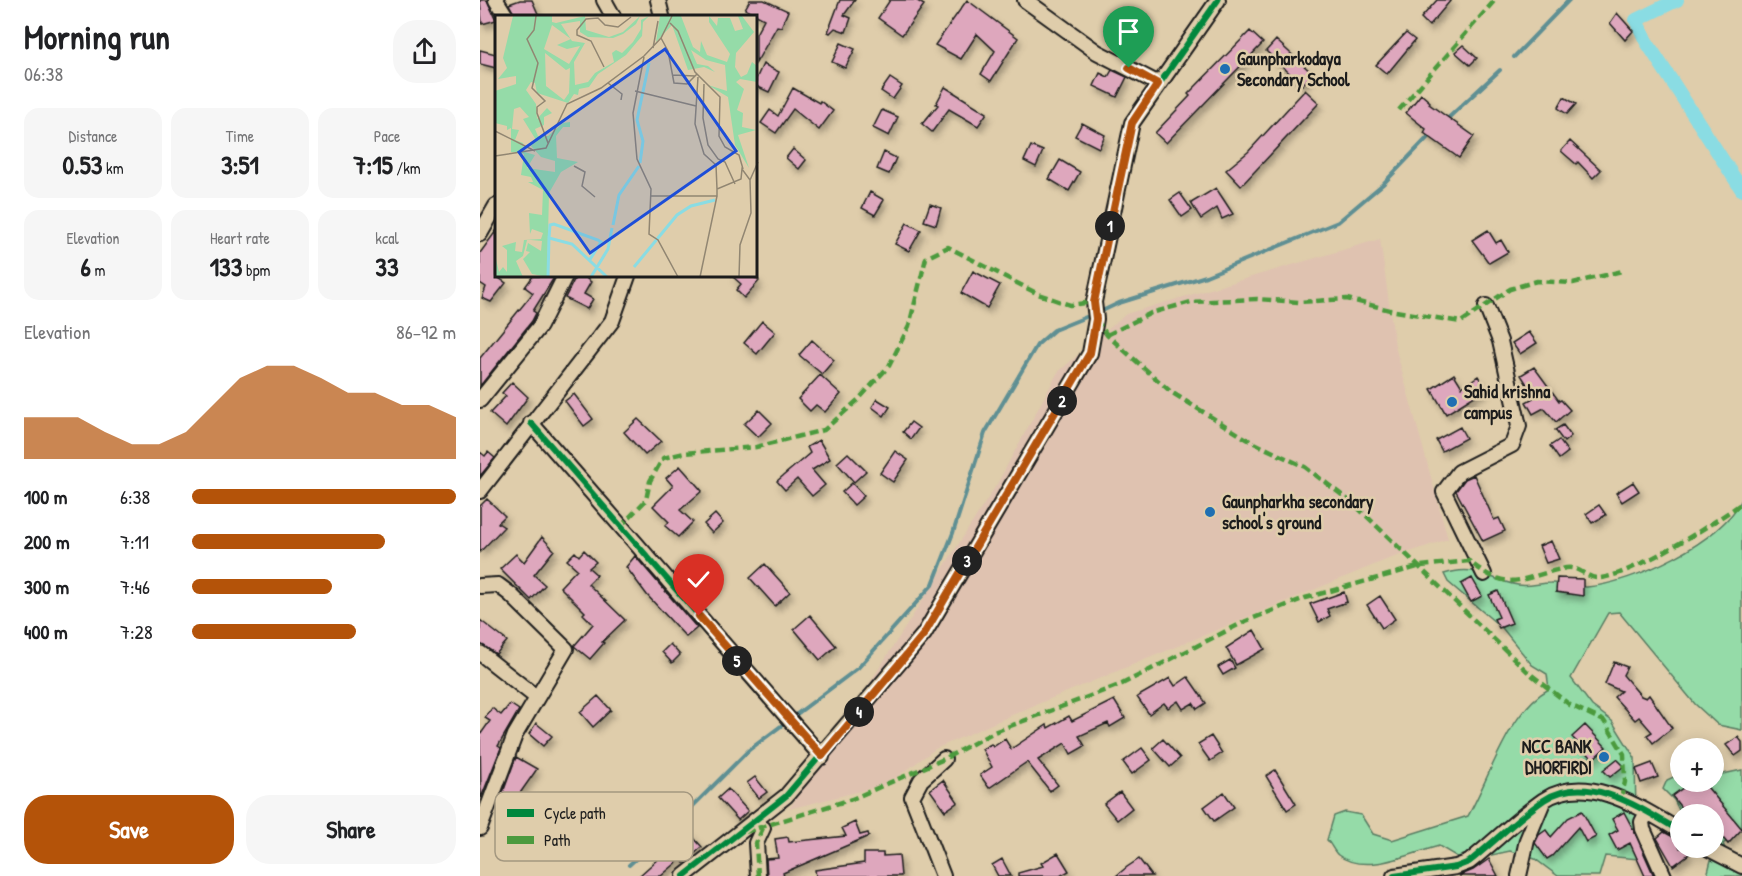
<!DOCTYPE html>
<meta charset="utf-8">
<style>
:root{--surface:#fff;--page:#f6f6f6;--text:#202124;--muted:#757577;--accent:#b45309}
body{margin:0;font-family:"Patrick Hand",sans-serif;background:var(--page);color:var(--text);height:100vh;display:flex;flex-direction:column;font-size:22px;white-space:nowrap}
*{box-sizing:border-box;margin:0}
p{font-size:20px;color:var(--muted)}
.icon{flex:none;width:33px;height:33px;fill:none;stroke:currentColor;stroke-width:2;stroke-linecap:round;stroke-linejoin:round}
.map{position:relative;flex:1;overflow:hidden}
.panel{display:flex;flex-direction:column;background:var(--surface);width:480px}
.panel>*{flex:none}
.tools{position:absolute;left:1190px;top:738px;display:grid;gap:12px}
.tools a{display:grid;place-items:center;width:54px;height:54px;border-radius:50%;background:var(--surface);box-shadow:0 3px 15px #0003;font-size:30px}
.pin{position:absolute;display:grid;place-items:center;width:51px;height:51px;color:#fff;margin:-62px -26px;border-radius:50% 50% 50% 0;rotate:-45deg;box-shadow:0 0 6px #0007}
.pin .icon{rotate:45deg}
.km{position:absolute;width:30px;height:30px;margin:-15px;border-radius:50%;background:#222;color:#fff;font-size:16px;line-height:30px;text-align:center}
.round{display:grid;place-items:center;flex:none;width:63px;height:63px;border-radius:24px;background:var(--page)}
.summary{display:flex;align-items:center;justify-content:space-between;height:102px;padding:0 24px}
h1{font-size:33px;font-weight:700;line-height:45px}
.metrics{display:grid;grid-template-columns:repeat(3,1fr);gap:9px;height:102px;padding:6px 24px}
.metrics div{display:grid;align-content:center;border-radius:15px;background:var(--page);text-align:center}
.metrics b{font-size:26px;font-weight:700}
.metrics small{font-size:16px;font-weight:400}
.metrics p{font-size:16px}
.chart{height:168px;padding:12px 24px}
.chart p{display:flex;justify-content:space-between}
.chart svg{width:100%;height:108px;margin-top:6px;fill:var(--accent);opacity:.7}
.primary-button{display:flex;gap:12px;margin-top:auto;padding:12px 24px}
.primary-button a{flex:1;height:69px;border-radius:24px;background:var(--accent);color:#fff;font-size:24px;font-weight:700;line-height:69px;text-align:center}
.primary-button a+a{background:var(--page);color:var(--text)}
ul{padding:0 24px;list-style:none;font-size:20px}
li{display:grid;grid-template-columns:96px 72px 1fr;align-items:center;height:45px}
li i{height:15px;border-radius:8px;background:var(--accent)}
main{display:flex;flex:1;min-height:0}
.map>svg:first-child{display:block}
.built{fill:#dfc2b0}
.green{fill:#95dba8;stroke:#587c62;stroke-width:1.5}
.lines{fill:none;stroke-linecap:round;stroke-linejoin:round}
.stream{stroke:#5e8f93;stroke-width:4}
.canal{stroke:#8adce3;stroke-width:14}
.building{fill:#dea7bd;stroke:#1c1c1c;stroke-width:1.5;filter:url(#shadow)}
.minor-casing{stroke:#1c1c1c;stroke-width:18}
.minor{stroke:#dfcdab;stroke-width:14}
.quiet{stroke:#4c9a3e;stroke-width:4.5;stroke-dasharray:9 4.5;stroke-linecap:butt}
.cycleway-casing{stroke:#dfcdab;stroke-width:10}
.cycleway{stroke:#00873e;stroke-width:6}
.route-casing{stroke:#fff;stroke-width:12}
.route{stroke:#b45309;stroke-width:8}
.poi-dot{fill:#1f6fb2;stroke:#dfcdab;stroke-width:2}
.labels{text-anchor:middle;stroke-width:5;stroke-linejoin:round;paint-order:stroke}
.poi-label{font-size:18px;font-weight:bold;fill:#1c1c1c;stroke:#dfcdab;text-anchor:start}
.inset-river{fill:none;stroke:#8adce3;stroke-width:3}
.inset-road{fill:none;stroke:#918672;stroke-width:1.5}
.view{fill:#1d4ed8;fill-opacity:0.15;stroke:#1d4ed8;stroke-width:3}
.inset-edge{fill:none;stroke:#1c1c1c;stroke-width:3}
.key{fill:#dfcdab;stroke:#a49880;stroke-width:1.5}
.key-label{font-size:16px;fill:#1c1c1c}
</style>
<main>
<section class="panel">
<div class="summary"><div><h1>Morning run</h1><p>06:38</p></div><a class="round"><svg class="icon" aria-label="share" viewBox="0 0 24 24"><path d="M12 15V3M7 8l5-5 5 5M5 13v7h14v-7"/></svg></a></div>
<div class="metrics">
<div><p>Distance</p><b>0.53<small> km</small></b></div>
<div><p>Time</p><b>3:51</b></div>
<div><p>Pace</p><b>7:15<small> /km</small></b></div>
</div>
<div class="metrics">
<div><p>Elevation</p><b>6<small> m</small></b></div>
<div><p>Heart rate</p><b>133<small> bpm</small></b></div>
<div><p>kcal</p><b>33</b></div>
</div>
<div class="chart"><p><span>Elevation</span>86–92 m</p>
<svg viewBox="0 0 160 44" preserveAspectRatio="none"><path d="M0 44V27L10 27L20 27L30 33L40 38L50 38L60 33L70 22L80 11L90 6L100 6L110 11L120 17L130 17L140 22L150 22L160 27V44z"/></svg>
</div>
<ul>
<li><b>100 m</b>6:38<i style="width:100%"></i></li>
<li><b>200 m</b>7:11<i style="width:73%"></i></li>
<li><b>300 m</b>7:46<i style="width:53%"></i></li>
<li><b>400 m</b>7:28<i style="width:62%"></i></li>
</ul>
<div class="primary-button"><a>Save</a><a>Share</a></div>
</section>
<div class="map">
<svg width="1262" height="876" viewBox="0 0 1262 876">
<defs>
<filter id="shadow"><feDropShadow dx="3" dy="5" stdDeviation="3" flood-color="#0004"/></filter>
</defs>
<rect width="100%" height="100%" fill="#dfcdab"/>
<filter id="ink" filterUnits="userSpaceOnUse"><feTurbulence type="fractalNoise" baseFrequency=".0167" numOctaves="2"/><feDisplacementMap in="SourceGraphic" scale="12" xChannelSelector="R" yChannelSelector="G"/><feConvolveMatrix kernelMatrix="1 2 1 2 8 2 1 2 1" color-interpolation-filters="sRGB"/></filter>
<g filter="url(#ink)">
<!-- built -->
<path class="built" d="M900,239L915,346L968,539L906,560L548,708L455,749L408,784L309,809L517,484L578,372L646,314Z"/>
<!-- green -->
<path class="green" d="M1262,499V730L1238,725L1215,704L1139,612L1128,613L1091,678L1112,706L1132,721L1155,758L1156,816L1170,860L1125,856L1119,876H1078L1055,859L1030,851L984,861L959,846C931,853 885,876 858,855C854,852 851,844 847,840L854,816L865,812L881,815L893,834L912,840L988,816C1010,777 1029,710 1069,689L1067,674L1052,665L1023,629L968,582L964,574C998,563 1007,580 1038,585C1049,587 1060,583 1070,583C1082,582 1095,588 1107,587C1153,583 1242,542 1262,499Z
M1262,770V829L1243,844L1252,862L1262,871V876H1227L1233,852V814H1201L1194,800L1183,789L1187,780L1200,774V782H1233V776Z"/>
<g class="lines">
<!-- stream -->
<path class="stream" d="M1034,57L1089,0
M965,121L1020,70
M620,312L639,303L726,276L858,222L903,184L951,134
M149,865L204,815L269,750L378,668L453,584L473,533L505,433L557,345L574,330L606,317"/>
<!-- canal -->
<path class="canal" d="M1197,0L1156,20L1166,41L1262,190"/>
</g>
<!-- building -->
<path class="building" d="M0,0H7L16,20L2,24Z
M40,0H52L59,16H35L29,4Z
M270,0H284L308,11L301,27L297,26L276,63V34L284,19L265,9Z
M360,0H375L364,15L371,18L366,32L355,28L350,33L348,32Z
M410,0H436L444,5L422,35L398,18Z
M487,0L538,38L511,81L501,74L515,51L497,34L481,59L455,45Z
M957,0H971L949,26L941,18Z
M1137,13L1153,31L1145,40L1130,23Z
M770,31L783,43L686,143L675,133L710,96L708,94Z
M926,33L935,40L907,74L896,65Z
M796,40L833,74L822,85L786,51Z
M361,43L375,49L365,68L352,62Z
M983,45L997,58L990,65L975,52Z
M0,50L16,54V68L0,64Z
M283,64L299,72L289,92L276,86V79Z
M632,70L647,77L637,97L614,86L620,73L628,77Z
M410,78L422,86L413,99L401,91Z
M465,87L507,113L498,126L469,109L452,132L442,124L458,105L456,104Z
M313,88L339,103L340,101L353,111L339,130L313,109L296,133L281,123L290,110L298,116Z
M825,90L839,103L761,186L746,170L768,152Z
M941,94L950,102L949,104L994,136L979,158L944,133L946,129L926,113Z
M1084,97L1096,104L1087,114L1078,108Z
M402,110L418,117L409,136L393,128Z
M602,123L625,135L619,148L595,136Z
M1090,141L1121,170L1113,178L1098,162L1096,164L1081,151Z
M551,146L563,151L556,167L544,161Z
M313,149L326,160L319,169L306,158Z
M404,152L416,158L409,174L397,169Z
M580,160L600,172L589,191L569,179Z
M736,188L753,214L742,219L737,208L721,219L711,203Z
M390,192L404,200L395,215L382,208Z
M700,193L712,210L702,217L690,200Z
M450,204L461,208L456,225L444,221Z
M427,223L441,230L429,251L415,244Z
M1008,230L1016,243L1021,240L1028,252L1009,263L992,240Z
M16,231V276L26,283L11,302L2,298L6,287L0,283V253Z
M493,271L520,285L507,308L481,293Z
M53,276H75L53,311L56,313L52,321L0,386V358L53,293L45,287Z
M96,276H109L107,279L111,282L104,294L113,299L107,309L85,298Z
M252,276H273L279,281L264,298L256,290L261,284Z
M282,321L295,332L277,354L264,343Z
M1049,332L1057,343L1040,354L1032,343Z
M332,340L354,360L342,374L319,355Z
M1054,367L1079,401L1081,400L1090,410L1076,422L1064,408L1053,414L1046,402L1055,397L1041,375Z
M974,374L982,387L998,376L1006,389L966,414L951,389Z
M340,375L361,394L345,412L336,405L330,411L318,399Z
M32,382L48,397L26,427L10,413L26,396L22,393Z
M94,394L113,419L104,426L85,401Z
M397,399L410,407L404,416L392,407Z
M279,410L292,423L278,437L264,424Z
M158,419L181,441L165,455L144,432Z
M431,422L439,428L431,439L423,432Z
M1083,425L1091,436L1084,442L1075,430Z
M980,427L986,438L962,451L956,440Z
M339,440L350,459L332,470L345,485L332,496L317,479L305,490L297,481L330,453L327,447Z
M1079,440L1088,452L1079,459L1070,446Z
M415,451L428,460L413,482L400,473Z
M0,452L5,456L8,452L15,458L0,476Z
M368,453L386,471L374,482L357,463Z
M200,466L222,491L200,510L213,522L198,537L185,526L189,522L173,506L193,486L186,478Z
M994,475L1014,520L1019,518L1025,531L1003,541L976,491L985,479Z
M1153,482L1159,491L1142,502L1136,493Z
M372,483L384,496L374,505L362,492Z
M7,499L25,516L18,523L24,527L0,552V506Z
M1119,505L1126,515L1112,523L1106,514Z
M235,514L243,523L232,533L224,524Z
M62,537L74,550L54,575L65,585L51,600L20,569L36,554L44,562Z
M1071,541L1079,559L1066,563L1059,546Z
M104,550L116,562L109,568L117,575L108,584L145,620L122,642L124,643L110,659L94,646L113,624L103,614L105,612L80,587L97,569L87,560L95,552L99,556Z
M155,556L217,628L206,637L167,595L146,567Z
M285,564L310,592L295,606L270,578Z
M992,578L1002,596L991,602L981,584Z
M1077,578L1103,579V596L1076,592Z
M1018,591L1032,623L1019,628L1014,619L1019,617L1009,595Z
M864,592L867,602L847,609L850,616L839,622L830,604Z
M900,596L915,619L902,628L887,605Z
M330,615L356,646L340,660L314,629Z
M0,620L27,641L16,654L0,644Z
M774,630L785,649L756,665L746,648Z
M190,644L200,655L192,663L182,652Z
M750,660L755,668L743,675L738,667Z
M1134,662L1147,667L1143,675L1161,696L1166,698L1169,695L1192,728L1173,743L1167,735L1172,732L1159,717L1155,720L1134,697L1141,691L1125,684Z
M708,677L726,703L717,709L713,703L703,709L698,701L688,708L684,703L669,714L657,697L690,678L695,686Z
M118,696L131,710L113,727L100,712Z
M634,700L645,718L630,727L628,723L599,736L605,746L591,754L585,743L558,760L578,785L570,791L547,762L509,788L500,775L512,767L502,749L511,744L513,747L525,739L531,749L567,725L568,728L589,716L592,721Z
M30,704L39,710L18,746L21,748L1,798L0,735L10,721L5,718L12,708L21,715Z
M56,723L72,736L63,746L49,734Z
M1105,725L1126,747L1113,759L1092,737Z
M731,736L742,753L730,761L718,744Z
M1258,737L1262,742V751L1255,756L1246,745Z
M683,739L700,758L690,767L673,748Z
M662,748L671,760L652,774L643,762Z
M36,757L57,769L38,796L36,795L28,811L18,806Z
M1137,759L1144,766L1130,777L1123,770Z
M1172,763L1178,777L1161,783L1156,769Z
M795,770L816,804L807,810L786,776Z
M275,777L287,792L279,798L267,783Z
M463,780L478,802L465,811L450,790Z
M1211,782H1223L1262,829L1248,844L1233,826V814H1206L1192,796Z
M248,789L268,811L258,820L238,798Z
M640,792L652,808L637,820L624,804Z
M744,792L754,807L734,821L724,807Z
M1102,811L1116,837L1106,842L1098,827L1072,856L1067,859L1055,843L1059,835L1066,830L1071,837L1088,818Z
M1144,812L1154,831L1174,876H1165L1150,843L1137,850L1129,835L1138,830L1132,819Z
M375,822L380,835L388,833L389,836L303,873L304,876H287L286,859L298,858L295,839L308,837L309,842L366,836L362,828Z
M204,827L222,847L204,863L201,859L181,876H159L179,858L176,854Z
M1184,832L1197,839L1200,848H1204L1209,854L1193,866L1177,838Z
M384,853H403V856L419,855L421,876H336L335,870L384,863Z
M578,853L589,871L580,876H538V873L563,866L561,863Z
M522,859L531,876H518L512,865Z
M659,859L672,876H636L647,867Z
M1009,859L1018,876H979L993,870Z"/>
<g class="lines">
<!-- minor casing -->
<g class="minor-casing">
<path id="minor" d="M16,0L26,16
M124,0L133,16
M178,0L182,16
M545,0L617,52L679,84
M0,234L16,206
M0,400L60,326L85,276
M51,423L342,757
M0,491L132,321L148,276
M1004,574L964,492L979,472L1032,445L1039,426L1020,341L1006,306
M0,586L18,585L30,594L86,649L35,735L0,828
M0,653L56,697
M1167,812L1162,822L1163,829L1184,876
M1227,848L1262,866
M204,876L306,796L444,634L610,353L616,319L614,302L652,123L738,0
M278,876L276,843L283,828
M463,876L432,797L441,780L464,759
M914,876L976,867L989,862C1014,842 1038,818 1064,800C1108,771 1162,809 1200,831
M1039,876L1047,840L1062,804"/>
</g>
<!-- minor -->
<use href="#minor" class="minor"/>
<!-- quiet -->
<path class="quiet" d="M919,110L1015,0
M616,319L627,335L691,392L770,441L825,467L875,505L1049,673L1090,705L1124,721L1144,754L1145,782L1141,798
M627,335L671,313L711,302L777,299L819,302L867,299L910,310L981,322L1030,289L1057,281L1093,283L1142,271
M140,527L166,500L170,481L183,458L204,453L276,447L344,430L378,400L409,366L429,326L446,258L468,247L558,294L590,305L614,302
M265,832L372,799L464,759L514,732L642,684L766,621L825,598L941,566L989,561C1030,595 1040,577 1086,568C1098,566 1106,577 1116,578C1143,581 1238,521 1262,503
M278,876L276,843L283,828"/>
<!-- cycleway casing -->
<g class="cycleway-casing">
<path id="cycleway" d="M51,423L342,757
M204,876L306,796L444,634L610,353L616,319L614,302L652,123L738,0
M914,876L976,867L989,862C1014,842 1038,818 1064,800C1108,771 1162,809 1200,831"/>
</g>
<!-- cycleway -->
<use href="#cycleway" class="cycleway"/>
</g>
</g>
<g class="lines" filter="url(#ink)">
<!-- route casing -->
<g class="route-casing">
<path id="route" d="M219,616L342,756L444,634L610,353L616,319L614,302L652,123L678,84L649,68"/>
</g>
<!-- route -->
<use href="#route" class="route"/>
</g>
<!-- markers -->
<g class="poi-dot">
<circle cx="745" cy="69" r="6"/>
<circle cx="972" cy="402" r="6"/>
<circle cx="730" cy="512" r="6"/>
<circle cx="1124" cy="757" r="6"/>
</g>
<g class="labels">
<!-- poi labels -->
<g class="poi-label">
<text x="757" y="65">Gaunpharkodaya<tspan x="757" dy="21">Secondary School</tspan></text>
<text x="984" y="398">Sahid krishna<tspan x="984" dy="21">campus</tspan></text>
<text x="742" y="508">Gaunpharkha secondary<tspan x="742" dy="21">school's ground</tspan></text>
<text x="1112" y="753" text-anchor="end">NCC BANK<tspan x="1112" dy="21">DHORFIRDI</tspan></text>
</g>
</g>
<!-- overview -->
<g transform="translate(15 15)">
<rect width="262" height="262" fill="#dfcdab"/>
<path d="M18,1H57V7L61,8L90,1L91,15L114,22L128,17L145,1L141,9L128,19L118,23L93,22L85,17V6L66,9L77,26L90,28L79,47L80,70L93,67L100,58L119,47L117,38L121,35L127,38L138,27L146,14V5L154,1L148,7L147,21L131,40L103,59L94,72L84,74L83,80L79,79L73,88L42,78L40,68L36,67L31,75L41,89L42,104L52,93L57,98L49,102V110L40,114L43,121H53L68,108L75,107V112H68L61,121L62,143L83,147L66,157L54,178L52,262L37,259L28,244L35,237L31,236L33,228L46,236L47,226L36,225H32L28,241L21,246L28,262H2L0,258V240L4,257L8,252L12,257V235L7,231L21,227L20,236L27,237L29,225L46,224L48,218L37,214L35,219L34,198L47,200L48,175L33,167H38L36,162L26,160L29,139L16,137V113L12,115V111L0,108V76L21,69V61L3,64L12,53L8,43ZM57,10L76,24L62,30L72,34L85,31L74,49L49,34ZM50,38L71,55L75,53L74,78L69,85L51,71ZM25,92L34,102L28,104L41,125L36,131L46,142L60,146V157L32,153L40,140L30,137L28,128L20,125L24,115L17,114L19,94ZM165,1H186L198,32L205,37L206,26L212,40L232,47L235,39L214,7V1L222,11L223,3H235L240,16L248,14L243,1H247L259,17L241,38L240,52L246,62L252,59L257,47L262,51V67L245,64L241,67L249,74L242,95L248,98L247,112L261,115L243,120L254,153L240,130L233,82L213,70L232,76L230,50L211,45L196,35L202,49L213,51L220,57L209,52L193,55L177,10L161,27Z" fill="#95dba8" fill-rule="evenodd"/>
<path class="inset-river" d="M145,148L148,126L142,105L154,48M118,210L124,180L144,151M54,223L55,210L59,209L103,225L106,227L94,246M139,252L182,200L196,191L220,185M53,262L54,223L77,229L112,262M96,262L113,234L117,213"/>
<path class="inset-road" d="M41,1L39,15L32,24L43,48L37,73L50,86L42,92V98L53,128M175,8L183,16L200,57L225,82L224,121L230,132L244,140L248,154M166,23L173,36L179,68L192,69L202,59M158,33L163,6M149,42L138,98L142,144L156,174L154,219L163,225L183,262M109,52L96,26L82,20V15L91,4L103,3L110,10L123,12L136,2M178,60L200,61M203,62L200,109L209,139L221,150L222,174M113,68L127,79L126,85M209,69L208,103L213,130L223,144L230,147L240,169M140,76L201,91M0,116L40,136M0,141L51,133L72,89L106,73L149,41L166,23L177,1M79,151L90,157L87,171L100,182M156,181H222V174L246,164L247,154L255,165L263,147M205,262L222,181M244,262L245,230L256,198L255,165"/>
<path class="view" d="M170,34L241,136L95,238L24,137Z"/>
<rect width="262" height="262" class="inset-edge"/>
</g>
<!-- legend -->
<rect x="15" y="792" width="198" height="69" rx="9" class="key"/>
<rect x="27" y="809" width="27" height="8" fill="#00873e"/>
<rect x="27" y="836" width="27" height="8" fill="#4c9a3e"/>
<g class="key-label">
<text x="64" y="819">Cycle path</text>
<text x="64" y="846">Path</text>
</g>
</svg>
<div class="tools">
<a>+</a>
<a>−</a>
</div>
<div class="pin" style="left:649px;top:68px;background:#1e9e55"><svg class="icon" aria-label="arrive" viewBox="0 0 24 24"><path d="M6 21V4h12l-3 4 3 4H6"/></svg></div>
<div class="pin" style="left:219px;top:616px;background:#d93025"><svg class="icon" aria-label="check" viewBox="0 0 24 24"><path d="M5 12l5 5 9-10"/></svg></div>
<b class="km" style="left:630px;top:226px">1</b>
<b class="km" style="left:582px;top:401px">2</b>
<b class="km" style="left:487px;top:561px">3</b>
<b class="km" style="left:379px;top:712px">4</b>
<b class="km" style="left:257px;top:661px">5</b>
</div>
</main>
